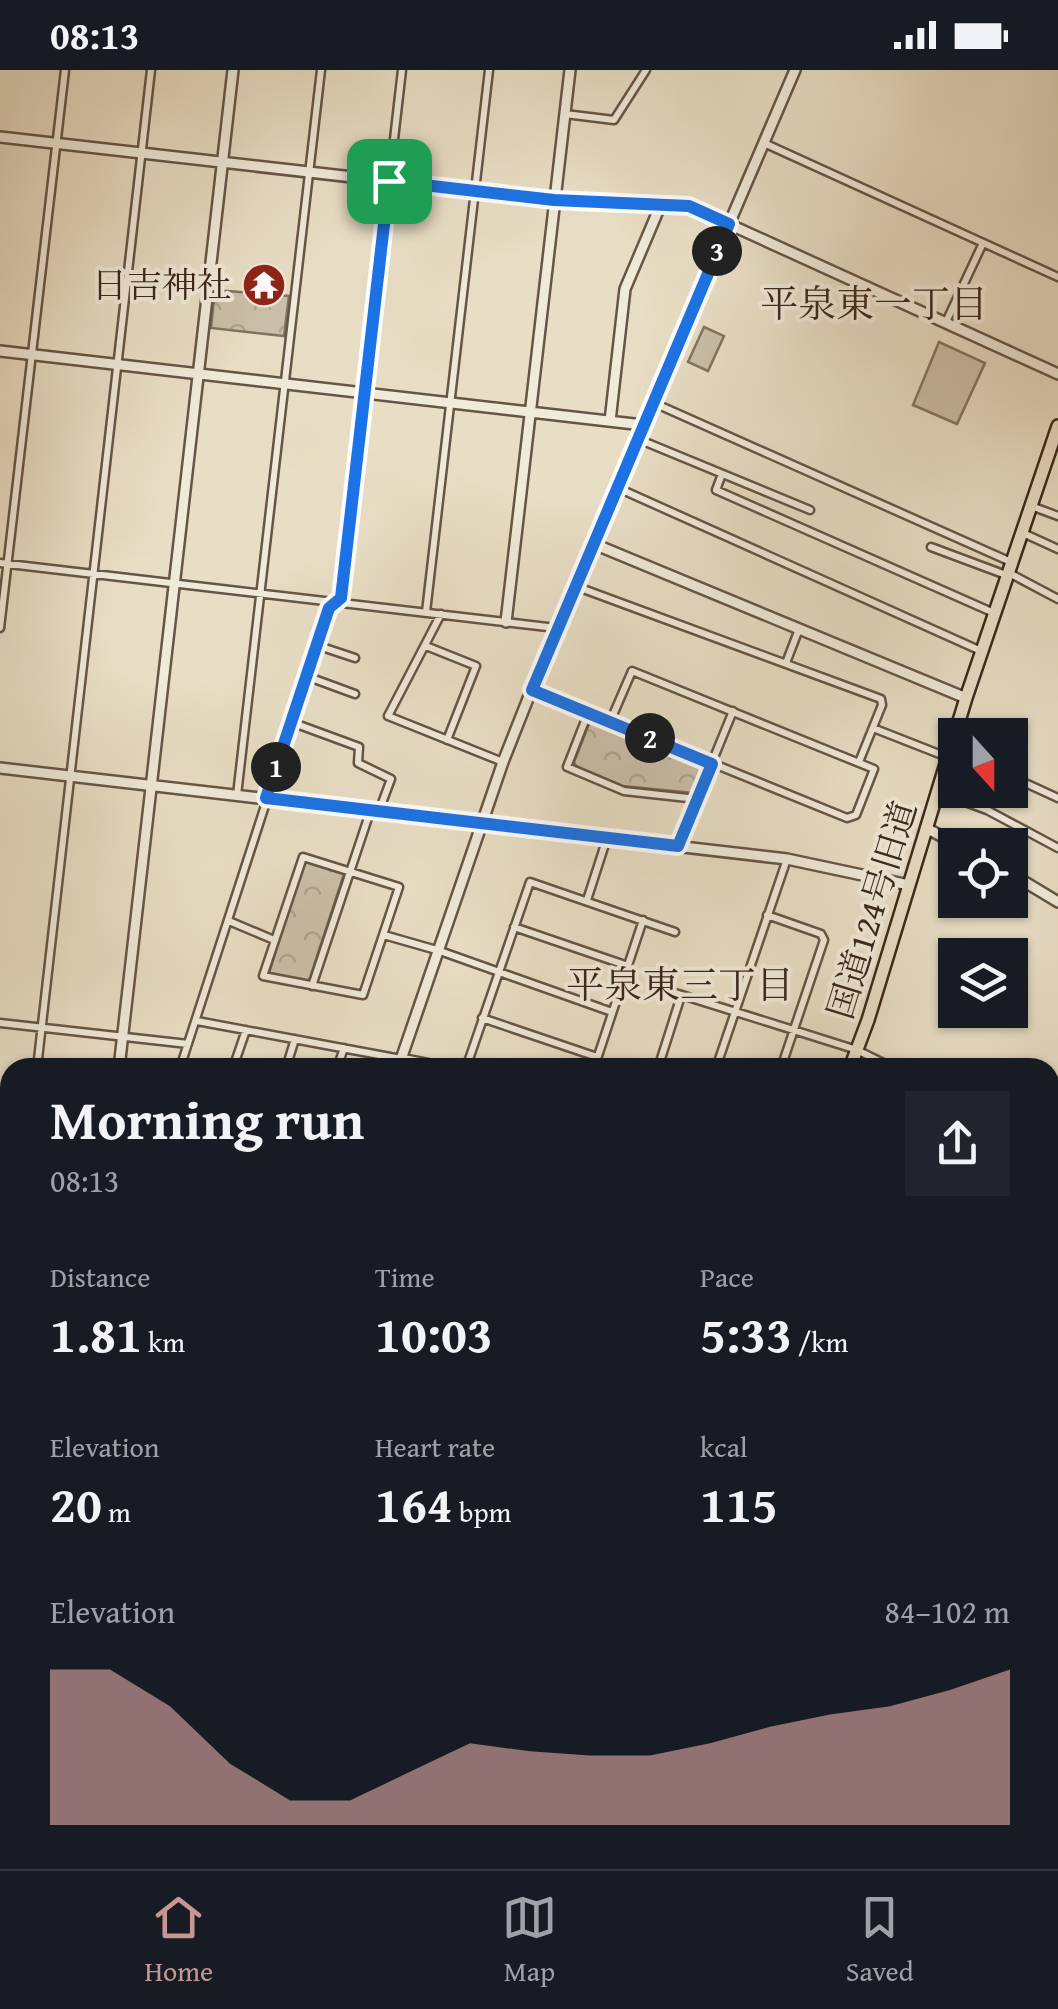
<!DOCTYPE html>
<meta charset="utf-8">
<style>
:root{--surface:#171b24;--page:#20242c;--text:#f1f3f6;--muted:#9ea1a6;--line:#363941;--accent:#c59692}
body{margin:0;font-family:"Gentium Book Plus","Noto Serif JP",serif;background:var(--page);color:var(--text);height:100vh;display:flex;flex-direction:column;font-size:38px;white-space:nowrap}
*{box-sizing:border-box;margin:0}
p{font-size:32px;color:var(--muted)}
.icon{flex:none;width:55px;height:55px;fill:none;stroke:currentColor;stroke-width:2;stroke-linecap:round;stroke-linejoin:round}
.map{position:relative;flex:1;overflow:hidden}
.side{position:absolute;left:0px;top:988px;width:1060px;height:812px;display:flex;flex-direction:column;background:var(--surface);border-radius:30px 30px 0 0;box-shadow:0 2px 8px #0004}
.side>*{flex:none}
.needle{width:65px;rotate:159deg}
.controls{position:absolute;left:938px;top:648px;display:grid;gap:20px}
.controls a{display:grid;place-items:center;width:90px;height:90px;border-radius:0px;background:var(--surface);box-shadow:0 2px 8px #0004;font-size:50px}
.pin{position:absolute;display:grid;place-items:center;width:85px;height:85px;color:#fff;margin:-42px;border-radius:20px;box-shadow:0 5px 15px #0006}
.km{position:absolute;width:50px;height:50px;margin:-25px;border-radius:50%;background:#222;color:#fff;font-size:28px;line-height:50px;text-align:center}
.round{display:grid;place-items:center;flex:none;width:105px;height:105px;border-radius:0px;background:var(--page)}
.summary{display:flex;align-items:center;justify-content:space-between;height:170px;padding:0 50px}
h1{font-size:55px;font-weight:700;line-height:75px}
.metrics{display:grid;grid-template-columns:repeat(3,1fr);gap:15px;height:170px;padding:10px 50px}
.metrics div{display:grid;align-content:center}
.metrics b{font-size:50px;font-weight:700}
.metrics small{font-size:28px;font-weight:400}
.metrics p{font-size:28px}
.chart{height:280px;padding:20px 50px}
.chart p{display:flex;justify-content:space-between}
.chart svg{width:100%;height:180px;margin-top:10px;fill:var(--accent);opacity:.7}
.status{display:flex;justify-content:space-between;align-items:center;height:70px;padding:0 50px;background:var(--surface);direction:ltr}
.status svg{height:28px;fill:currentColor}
.dock{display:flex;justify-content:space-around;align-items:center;height:140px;border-top:2px solid var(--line);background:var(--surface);font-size:28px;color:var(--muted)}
.dock a{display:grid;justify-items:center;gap:5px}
.dock .active{color:var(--accent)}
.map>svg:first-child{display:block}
.grass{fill:#cabfa8;stroke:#827362;stroke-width:2.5}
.cemetery{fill:url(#cemetery-stones);stroke:#827362;stroke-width:2.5}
.park{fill:url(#park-crowns);stroke:#827362;stroke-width:2.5}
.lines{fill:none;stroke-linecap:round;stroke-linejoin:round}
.minor-casing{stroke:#665546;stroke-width:11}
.tertiary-casing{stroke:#665546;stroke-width:14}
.trunk-casing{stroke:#3a271b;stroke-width:16}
.minor{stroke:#f0ead9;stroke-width:6}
.tertiary{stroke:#f0ead9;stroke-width:9}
.trunk{stroke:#e8dec5;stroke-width:11}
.route-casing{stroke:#fff;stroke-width:20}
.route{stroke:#1a73e8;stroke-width:12}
.labels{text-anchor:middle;stroke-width:8;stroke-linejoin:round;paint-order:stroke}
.poi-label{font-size:35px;fill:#3a271b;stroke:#f0ead9;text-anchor:end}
.street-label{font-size:35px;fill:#3a271b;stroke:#f0ead9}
.neighbourhood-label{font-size:38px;fill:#3a271b;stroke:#f0ead9}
</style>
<div class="status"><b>08:13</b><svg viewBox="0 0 49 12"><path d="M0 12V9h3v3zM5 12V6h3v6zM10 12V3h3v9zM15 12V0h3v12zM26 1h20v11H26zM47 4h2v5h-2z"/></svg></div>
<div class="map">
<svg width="1058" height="1799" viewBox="0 0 1058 1799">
<defs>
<pattern id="cemetery-stones" width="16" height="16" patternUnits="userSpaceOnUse" patternTransform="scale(2.5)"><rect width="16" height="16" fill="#cabfa8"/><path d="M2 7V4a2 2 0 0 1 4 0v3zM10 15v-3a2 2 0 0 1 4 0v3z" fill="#aea490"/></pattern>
<pattern id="park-crowns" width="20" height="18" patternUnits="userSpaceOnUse" patternTransform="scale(2.5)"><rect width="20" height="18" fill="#cabfa8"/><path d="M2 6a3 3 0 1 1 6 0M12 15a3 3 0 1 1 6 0" fill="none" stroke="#aea490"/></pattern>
</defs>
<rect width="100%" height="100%" fill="#e8dec5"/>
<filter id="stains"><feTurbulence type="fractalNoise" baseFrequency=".002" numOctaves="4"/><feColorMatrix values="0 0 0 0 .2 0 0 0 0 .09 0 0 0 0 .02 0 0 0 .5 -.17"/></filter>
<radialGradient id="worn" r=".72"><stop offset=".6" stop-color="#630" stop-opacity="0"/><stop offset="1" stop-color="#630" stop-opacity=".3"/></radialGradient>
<!-- grass -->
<path class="grass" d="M704,257L724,266L708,301L688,292Z
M939,272L985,293L957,354L913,335Z"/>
<!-- cemetery -->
<path class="cemetery" d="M0,1612L10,1613V1654L7,1660L0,1659Z"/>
<!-- park -->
<path class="park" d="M215,220L289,226L284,266L211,258Z
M597,652L703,695L705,698L694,723L622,716L576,696L574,692L589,654Z
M304,791L344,804L309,911L269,903Z"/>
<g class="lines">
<!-- minor casing -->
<g class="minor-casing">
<path id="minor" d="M565,44L614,50L646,0
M764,73L1058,207
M946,252L983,173
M654,333L1011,492
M638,369L810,440
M722,404L716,420L994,543
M618,418L981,581
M1031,436L1058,446
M1023,463L1058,479
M931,477L1006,505L1011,504L1058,529
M0,493L556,558
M575,516L881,629L882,635L859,692
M426,542L489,0
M441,544L388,646L503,692
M0,558L65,0
M316,575L355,588
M426,576L476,596L447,670
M786,593L799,559
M306,606L355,624
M532,620L847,748L856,745L874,699L632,601L610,652
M588,643L567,697L624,721L697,729
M291,652L359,677L358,693L391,709L382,733L368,748L312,916
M873,658L947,687
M1010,706L1058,728
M938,722L987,740L1058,778
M237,725L321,0
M678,776L733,641
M303,787L399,817L363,925L263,906Z
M587,830L607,768
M767,845L821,864L824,870L781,998
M229,851L274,870
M514,857L628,896
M384,865L440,881L612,942
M653,916L857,980L893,998
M482,948L597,987
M197,951L401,989
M0,953L188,974
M37,998L151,0
M180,998L329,538L341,528L402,0
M233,998L246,960
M286,998L295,969
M337,998L344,978
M466,998L530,812L675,862
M594,998L643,850
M658,998L681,926
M716,998L787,789
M1050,1077L1058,1069
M0,1317L10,1230
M1050,1380L1058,1373
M1050,1438L1058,1436
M0,1543L10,1513
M0,1608L10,1610
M0,1694L10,1666
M1050,1773L1056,1799
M600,1792L618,1799
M0,1797L5,1799
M18,1799L21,1790
M70,1799L73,1790
M201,1799L204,1790
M259,1799L262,1790
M318,1799L321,1790
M384,1799L387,1790
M497,1799L500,1790
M759,1799L763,1790"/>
</g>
<!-- tertiary casing -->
<g class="tertiary-casing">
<path id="tertiary" d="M0,67L555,130L689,136L1058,304
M0,281L643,355
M610,351L625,219L661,134
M594,474L966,628
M506,552L570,0
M0,698L787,789L909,815
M926,758L958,775
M1010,803L1058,832
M401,989L446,998
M119,998L233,0
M398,998L503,692L556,558L795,0
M0,1208L10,1209
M0,1471L10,1472
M1050,1650L1058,1648
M993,1790L1004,1799
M133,1799L136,1790
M446,1799L449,1790"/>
</g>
<!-- trunk casing -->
<g class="trunk-casing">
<path id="trunk" d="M850,998L868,950L966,628L1058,356
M569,1799L572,1790"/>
</g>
<!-- minor -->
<use href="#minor" class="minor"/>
<!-- tertiary -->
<use href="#tertiary" class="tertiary"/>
<!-- trunk -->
<use href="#trunk" class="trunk"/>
</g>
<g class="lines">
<!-- route casing -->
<g class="route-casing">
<path id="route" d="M389,111L554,130L689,136L729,154L532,620L712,694L678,776L266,728L329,538L341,528Z"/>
</g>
<!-- route -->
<use href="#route" class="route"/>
</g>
<!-- icons -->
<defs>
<g id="temple-disc" transform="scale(2.25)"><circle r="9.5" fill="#8f2418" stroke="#f0ead9"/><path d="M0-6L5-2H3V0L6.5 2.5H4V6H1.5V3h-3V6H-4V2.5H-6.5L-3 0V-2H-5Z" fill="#fff"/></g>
</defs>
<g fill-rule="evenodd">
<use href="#temple-disc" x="264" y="215"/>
</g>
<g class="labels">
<!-- poi labels -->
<g class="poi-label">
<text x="232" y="227">日吉神社</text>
</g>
<!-- street labels -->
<g class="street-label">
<text transform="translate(872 840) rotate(-73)" y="12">国道124号旧道</text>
</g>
<!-- neighbourhood labels -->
<g class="neighbourhood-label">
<text x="874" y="247">平泉東一丁目</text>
<text x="680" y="928">平泉東三丁目</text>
</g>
</g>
<rect width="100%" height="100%" filter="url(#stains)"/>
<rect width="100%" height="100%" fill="url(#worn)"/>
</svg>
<div class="controls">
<a><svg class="needle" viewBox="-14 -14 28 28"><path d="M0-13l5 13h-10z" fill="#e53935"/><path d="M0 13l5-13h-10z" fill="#9ea1a6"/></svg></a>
<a><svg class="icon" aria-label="locate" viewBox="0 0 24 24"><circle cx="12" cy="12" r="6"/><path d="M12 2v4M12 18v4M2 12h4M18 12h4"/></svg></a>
<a><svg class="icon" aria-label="layers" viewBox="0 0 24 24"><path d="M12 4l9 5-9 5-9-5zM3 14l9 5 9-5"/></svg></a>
</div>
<div class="pin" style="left:389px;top:111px;background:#1e9e55"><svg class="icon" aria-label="arrive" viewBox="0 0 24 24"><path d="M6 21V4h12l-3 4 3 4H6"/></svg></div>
<b class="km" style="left:276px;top:697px">1</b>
<b class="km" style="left:650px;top:668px">2</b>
<b class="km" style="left:717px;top:181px">3</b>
<section class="side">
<div class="summary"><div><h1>Morning run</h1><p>08:13</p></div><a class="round"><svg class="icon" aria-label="share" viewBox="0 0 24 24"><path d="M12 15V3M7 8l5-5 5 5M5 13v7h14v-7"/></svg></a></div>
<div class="metrics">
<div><p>Distance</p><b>1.81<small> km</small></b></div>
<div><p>Time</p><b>10:03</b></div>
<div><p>Pace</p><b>5:33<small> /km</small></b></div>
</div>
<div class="metrics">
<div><p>Elevation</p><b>20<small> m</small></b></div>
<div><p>Heart rate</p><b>164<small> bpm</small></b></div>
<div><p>kcal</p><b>115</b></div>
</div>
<div class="chart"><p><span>Elevation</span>84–102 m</p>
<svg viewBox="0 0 160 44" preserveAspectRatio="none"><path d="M0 44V6L10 6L20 15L30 29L40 38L50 38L60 31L70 24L80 26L90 27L100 27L110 24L120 20L130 17L140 15L150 11L160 6V44z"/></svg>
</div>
</section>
</div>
<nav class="dock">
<a class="active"><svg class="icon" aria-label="home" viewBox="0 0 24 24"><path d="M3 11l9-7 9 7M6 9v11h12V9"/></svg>Home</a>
<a><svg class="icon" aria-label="map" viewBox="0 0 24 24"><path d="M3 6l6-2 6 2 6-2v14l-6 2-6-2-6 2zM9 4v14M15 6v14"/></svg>Map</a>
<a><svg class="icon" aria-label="saved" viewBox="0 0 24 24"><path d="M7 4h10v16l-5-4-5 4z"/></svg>Saved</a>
</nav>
